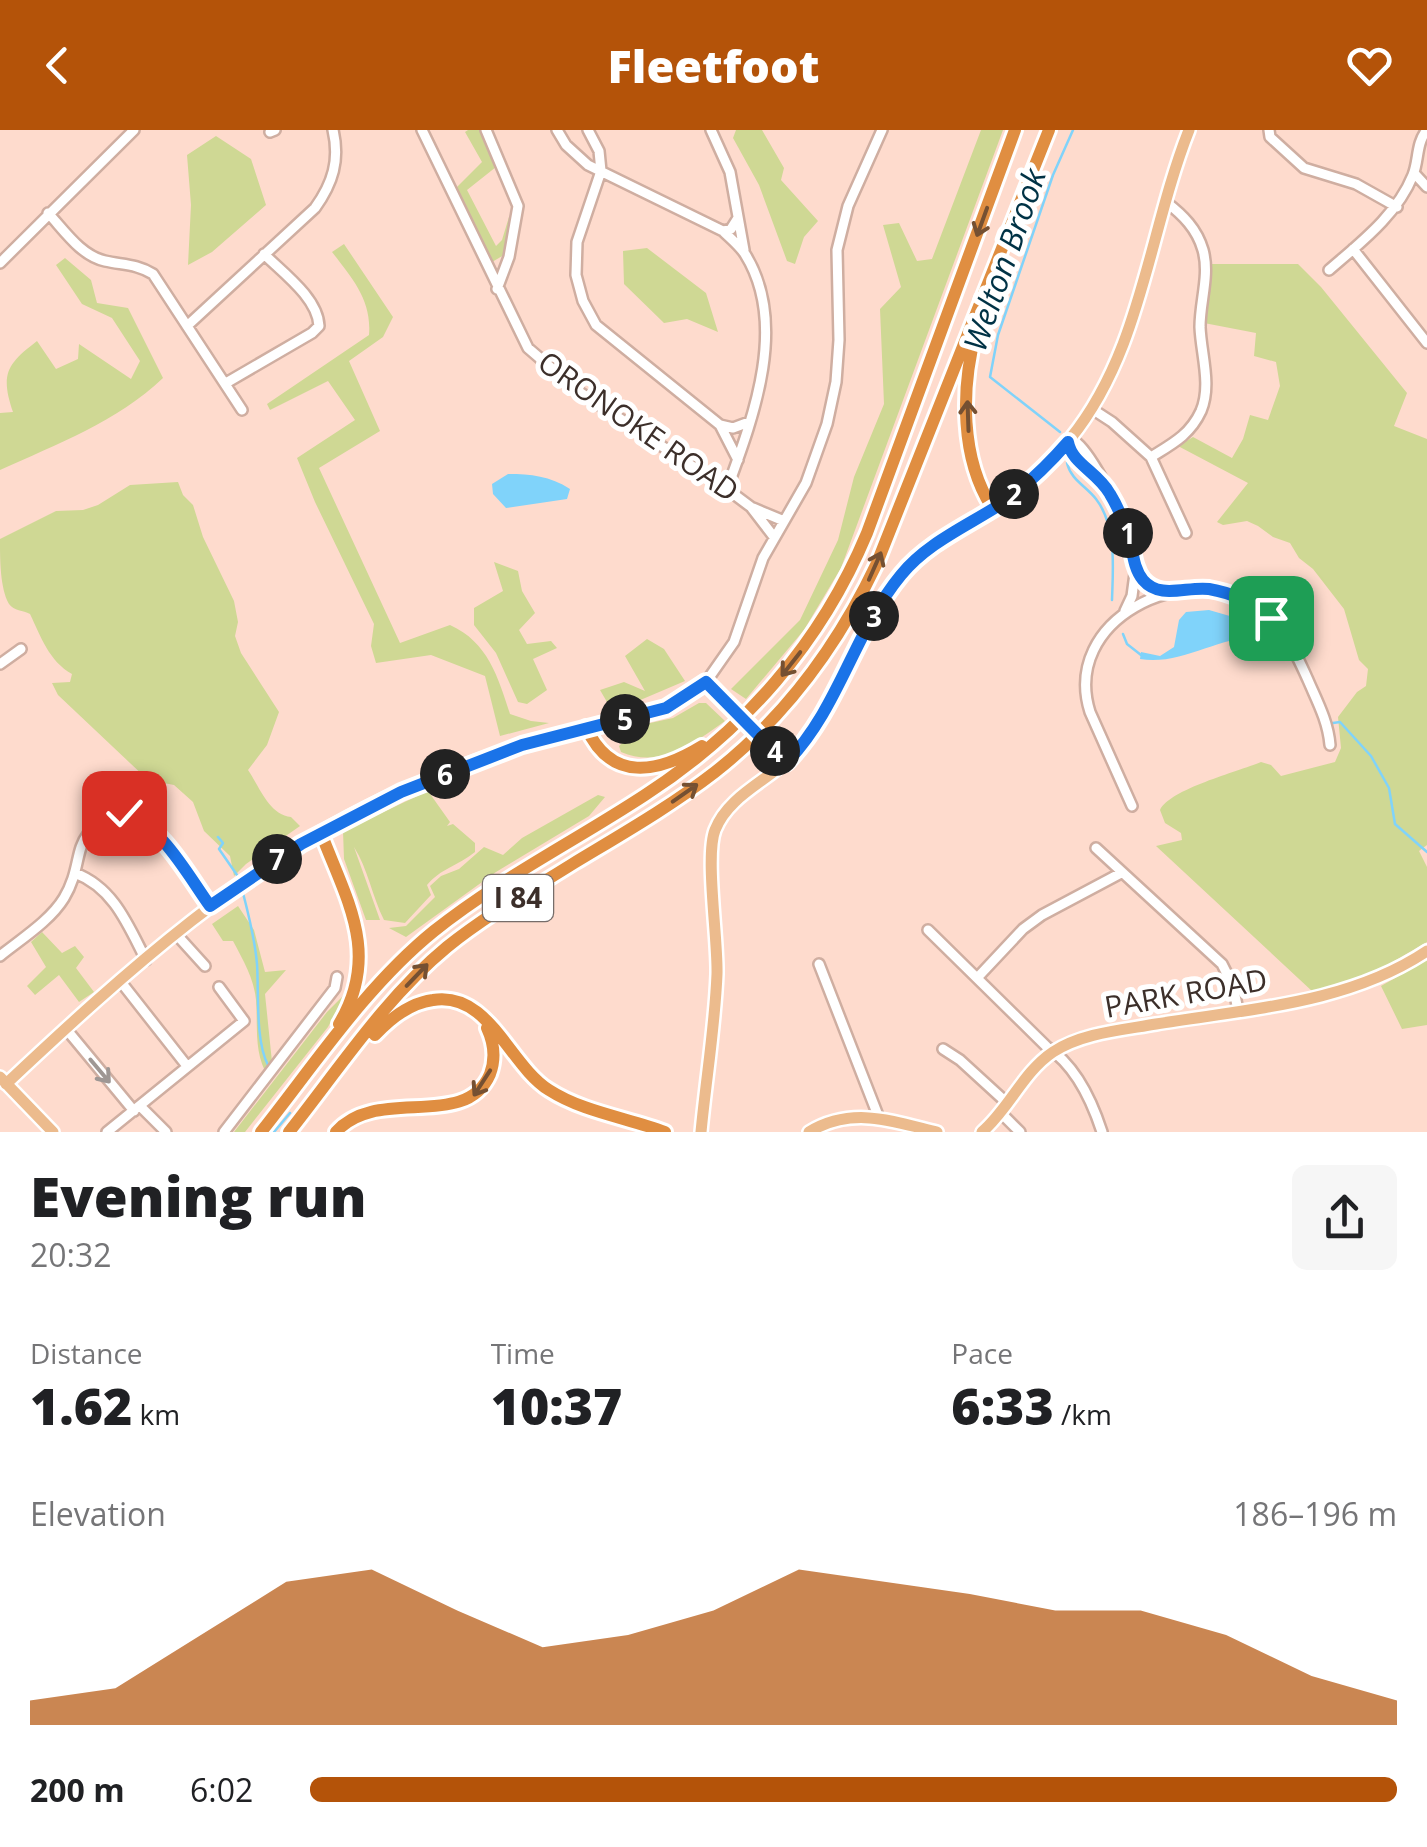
<!DOCTYPE html>
<meta charset="utf-8">
<style>
:root{--surface:#fff;--page:#f6f6f6;--text:#202124;--muted:#757577;--accent:#b45309}
body{margin:0;font-family:"Open Sans",sans-serif;background:var(--page);color:var(--text);height:100vh;display:flex;flex-direction:column;font-size:38px;white-space:nowrap}
*{box-sizing:border-box;margin:0}
p{font-size:32px;color:var(--muted)}
.icon{flex:none;width:55px;height:55px;fill:none;stroke:currentColor;stroke-width:2;stroke-linecap:round;stroke-linejoin:round}
.map{position:relative;height:1002px;overflow:hidden}
.side{display:flex;flex-direction:column;background:var(--surface);flex:1}
.side>*{flex:none}
.pin{position:absolute;display:grid;place-items:center;width:85px;height:85px;color:#fff;margin:-42px;border-radius:20px;box-shadow:0 5px 15px #0006}
.km{position:absolute;width:50px;height:50px;margin:-25px;border-radius:50%;background:#222;color:#fff;font-size:28px;line-height:50px;text-align:center}
.round{display:grid;place-items:center;flex:none;width:105px;height:105px;border-radius:15px;background:var(--page)}
.summary{display:flex;align-items:center;justify-content:space-between;height:170px;padding:0 30px}
h1{font-size:55px;font-weight:800;line-height:75px}
.figures{display:grid;grid-template-columns:repeat(3,1fr);gap:15px;height:170px;padding:10px 30px}
.figures div{display:grid;align-content:center}
.figures b{font-size:50px;font-weight:800}
.figures small{font-size:28px;font-weight:400}
.figures p{font-size:28px}
.chart{height:280px;padding:20px 30px}
.chart p{display:flex;justify-content:space-between}
.chart svg{width:100%;height:180px;margin-top:10px;fill:var(--accent);opacity:.7}
ul{padding:0 30px;list-style:none;font-size:32px}
li{display:grid;grid-template-columns:160px 120px 1fr;align-items:center;height:75px}
li i{height:25px;border-radius:12px;background:var(--accent)}
header{display:flex;justify-content:space-between;align-items:center;height:130px;padding:0 30px;background:var(--accent);color:#fff;font-size:45px;font-weight:800}
.map>svg:first-child{display:block}
.green{fill:#cfd894}
.water{fill:#80d3fa}
.lines{fill:none;stroke-linecap:round;stroke-linejoin:round}
.stream{stroke:#80d3fa;stroke-width:2.5}
.minor-casing{stroke:#cfaea1;stroke-width:14}
.major-casing{stroke:#fff;stroke-width:16}
.highway-casing{stroke:#fff;stroke-width:18}
.minor{stroke:#fff;stroke-width:9}
.major{stroke:#ecbb8d;stroke-width:11}
.highway{stroke:#e08e41;stroke-width:12}
.major-bridge-casing{stroke:#fff;stroke-width:16;stroke-linecap:butt}
.major-bridge{stroke:#ecbb8d;stroke-width:11}
.oneway{stroke:#755032}
.oneway2{stroke:#9e9794}
.route-casing{stroke:#fff;stroke-width:20}
.route{stroke:#1a73e8;stroke-width:12}
.labels{text-anchor:middle;stroke-width:10;stroke-linejoin:round;paint-order:stroke}
.shield{fill:#fff;stroke:#766d6a;stroke-width:2.5}
.shield-label{font-size:28px;font-weight:bold;fill:#3c2f2a}
.street-label{font-size:30px;fill:#3c2f2a;stroke:#fff}
.water-label{font-size:32px;font-style:italic;fill:#003245;stroke:#fff}
</style>
<header><svg class="icon" aria-label="back" viewBox="0 0 24 24"><path d="M15 5l-7 7 7 7"/></svg>Fleetfoot<svg class="icon" aria-label="heart" viewBox="0 0 24 24"><path d="M12 20l-8-8c-3-5 5-10 8-4 3-6 11-1 8 4z"/></svg></header>
<div class="map">
<svg width="1427" height="1002" viewBox="0 0 1427 1002">
<rect width="100%" height="100%" fill="#fedbcd"/>
<!-- green -->
<path class="green" d="M468,0H481L496,37L467,60L496,116L502,110L509,87H513L504,125L492,132L456,58L482,32L465,2Z
M736,0H762L784,38L781,50L818,91L804,107L795,134L787,131L759,55L733,8Z
M981,0H1003L841,438L804,500L746,569L731,559L800,490L838,410L854,347L884,274L880,179L901,157L883,95L899,93L917,131L932,129Z
M216,6L251,29L266,75L212,122L188,135L191,75L187,25Z
M344,114L393,187L383,207L349,231L380,301L319,338L400,513L450,495C488,512 498,547 510,584L531,591L549,593L500,606L485,546L431,525L376,533L371,516L374,494L315,372L297,328L355,290L328,251L270,280L267,274L369,205C372,170 352,148 332,122Z
M647,118L706,163L718,202L687,189L664,193L624,154L623,121Z
M65,128L91,150L97,173L128,178L163,248C117,292 57,314 0,340V283L13,282C0,244 7,234 37,211L56,239L78,229L79,214L131,249L140,231L112,188L82,174L56,135Z
M1212,134H1298L1321,157L1407,263L1394,296L1427,309V715L1419,721L1427,737V812L1365,848L1313,862L1156,716L1182,710L1181,703L1165,693L1160,680C1170,659 1237,642 1261,632L1271,635L1281,646L1335,632L1341,618L1338,587L1357,562L1366,556L1368,539L1359,530L1344,479L1313,439L1299,428L1290,413L1273,407L1258,396L1247,391L1223,395L1217,392L1248,353L1178,316L1193,307L1232,328L1243,309L1250,285L1268,290L1280,256L1276,232L1254,226L1256,203L1204,193Z
M178,352L183,365L193,375L203,407L234,471L238,492L235,506L241,523L279,582L267,615L248,640C259,656 269,685 291,687L300,696L246,734L234,746L230,726L204,701L193,672L174,655L148,650L58,565L52,553L70,552L72,544C49,531 41,507 30,484C23,480 14,481 9,474C0,458 0,429 0,409L56,381L83,380L98,375L130,355Z
M494,432L518,441L522,461L535,483L519,500L527,514L551,511L557,518L533,529L547,560L527,574L518,572L496,523L474,495V478L503,461Z
M647,509L664,519L685,551L638,571L607,572L600,560L624,552L645,561L625,526Z
M699,573H706L725,591C694,613 661,639 621,622L619,616L641,595L673,588Z
M428,661L450,692L447,696L453,694L475,713V722C459,735 440,739 427,755L431,765L405,793L384,790C372,766 368,739 354,717L380,790H366L344,729L343,701Z
M598,665L605,667L589,686L496,742L406,807L389,798L406,796L435,767L430,756L441,746L459,739L484,717L503,725L522,708Z
M238,776L254,800L265,842L286,840L265,864L272,932L265,941C254,918 258,895 256,870C254,848 243,830 233,811H223L212,794Z
M42,802L62,823L75,816L84,827L76,838L94,862L79,872L59,845L35,865L27,856L46,837L31,812Z
M1427,830V895L1402,899L1381,856Z
M346,863L328,897L245,1002H234L327,882Z"/>
<!-- water -->
<path class="water" d="M508,344C531,344 550,346 570,359L567,369L506,378L493,364L492,354Z
M1209,480L1247,491L1263,501L1262,507C1219,505 1182,536 1140,529L1141,522L1160,526L1174,517L1179,490L1186,482Z"/>
<g class="lines">
<!-- stream -->
<path class="stream" d="M1060,302L990,247L998,205L1053,45L1073,0
M1067,333C1071,350 1086,356 1096,369C1117,396 1113,438 1112,470
M1123,504L1127,514L1141,525
M1333,593L1340,592L1371,626L1389,658L1395,694L1427,722
M218,707L223,713L219,719L237,745
M243,763C249,786 255,811 257,834C259,861 255,911 268,935
M274,1002L290,983"/>
<!-- minor casing -->
<g class="minor-casing">
<path id="minor" d="M422,0L528,218L578,261L727,359L751,377L774,407
M486,0L518,76L509,127L497,159
M557,0L566,15L588,35L723,101L731,99L738,88
M588,0L599,21L601,41L577,112L576,145L583,171L596,195L720,295L733,298L749,292
M711,0L730,42L744,120
M1269,0L1270,7L1304,38L1356,54L1397,77
M270,2L275,0
M1414,43L1427,57
M48,83C64,100 81,126 105,131C123,135 137,134 153,144L242,280
M723,101C730,108 739,115 745,124C789,194 753,288 727,359
M1353,119L1427,213
M0,133L134,0
M1329,140C1360,113 1397,85 1413,45C1419,30 1416,13 1427,0
M187,196L315,78C333,53 340,30 333,0
M226,253L312,203L319,196C318,168 282,142 264,124
M1092,279L1112,292L1151,327L1186,403
M720,295L738,330
M1068,312L1077,313C1094,328 1118,378 1127,401C1132,416 1132,433 1141,446C1148,456 1156,459 1168,462
M1068,312L1073,325L1095,341
M1151,327C1172,314 1190,305 1201,281C1212,255 1201,224 1200,197C1200,171 1210,145 1203,120C1197,99 1183,85 1166,72
M753,378L784,391
M1125,481L1132,466L1136,436
M0,534L21,519
M706,552L734,512L763,428L806,353L827,294L836,252L839,210L837,120L848,76L882,0
M1132,676L1090,582C1061,490 1184,429 1256,476C1283,494 1295,521 1308,550C1317,571 1328,591 1330,615
M1096,718L1222,834L1233,856L1238,880
M75,743C114,758 128,795 146,830
M928,800L1047,917C1075,935 1092,971 1102,1002
M176,804L205,836
M0,826C21,809 50,791 64,768C88,728 65,703 123,683C162,695 186,745 210,776
M819,834L879,988
M978,847L1023,799L1042,785L1121,743
M121,852L187,936
M67,900L134,981
M943,919L960,930L1007,973
M140,976L166,1002
M1000,982L1020,1002
M107,1002L244,891L219,857
M224,1002L335,858L337,847"/>
</g>
<!-- major casing -->
<g class="major-casing">
<path id="major" d="M759,604L786,633
M0,947L53,1002
M6,954C123,844 252,727 401,661C447,641 495,623 543,609C598,593 661,591 706,552L736,580
M701,1002C706,949 715,896 717,844C718,809 705,726 715,700C729,664 771,650 796,622C844,569 856,493 905,441C929,415 962,399 991,380C1021,361 1048,337 1070,309C1142,220 1148,104 1189,0
M809,1002C852,976 892,991 937,1002
M982,1002C1009,979 1023,942 1053,922C1082,903 1122,900 1156,894C1247,879 1348,874 1427,821"/>
</g>
<!-- highway casing -->
<g class="highway-casing">
<path id="highway" d="M976,202C961,258 960,329 993,379
M586,597C611,653 658,643 702,616
M321,703C347,771 381,824 339,894
M375,905C390,889 409,873 433,870C489,861 509,935 549,960C583,982 628,988 665,1002
M261,1002C315,934 366,856 434,801C499,749 575,711 645,665C744,601 821,513 867,403L1015,0
M289,1002C339,939 385,868 447,817C487,785 531,760 574,733C622,704 671,676 715,642C785,587 839,513 877,433L1049,0
M336,1002C377,955 465,1002 490,944C496,928 494,913 487,898"/>
</g>
<!-- minor -->
<use href="#minor" class="minor"/>
<!-- major -->
<use href="#major" class="major"/>
<!-- highway -->
<use href="#highway" class="highway"/>
<!-- major-bridge casing -->
<g class="major-bridge-casing">
<path id="major-bridge" d="M736,580L759,604"/>
</g>
<!-- major-bridge -->
<use href="#major-bridge" class="major-bridge"/>
</g>
<!-- one-way arrows -->
<defs><path id="oneway-shaft" d="M-6 0H5M1.5-3L5.5 0L1.5 3" fill="none" stroke-width="1.6" stroke-linecap="round" stroke-linejoin="round" transform="scale(2.5)"/></defs>
<g class="oneway">
<use href="#oneway-shaft" transform="translate(982 92) rotate(110)"/>
<use href="#oneway-shaft" transform="translate(968 286) rotate(-92)"/>
<use href="#oneway-shaft" transform="translate(875 436) rotate(-66)"/>
<use href="#oneway-shaft" transform="translate(791 534) rotate(128)"/>
<use href="#oneway-shaft" transform="translate(685 663) rotate(-35)"/>
<use href="#oneway-shaft" transform="translate(417 845) rotate(-46)"/>
<use href="#oneway-shaft" transform="translate(482 953) rotate(123)"/>
</g>
<use class="oneway2" href="#oneway-shaft" transform="translate(100 941) rotate(50)"/>
<g class="lines">
<!-- route casing -->
<g class="route-casing">
<path id="route" d="M124,683C162,696 187,744 210,776L301,714L401,662L522,615L666,578L706,552L786,633C839,579 854,502 901,445C927,413 967,396 1001,374C1026,356 1048,335 1068,312C1072,334 1098,342 1110,364C1118,377 1124,392 1129,406C1133,421 1133,438 1143,450C1160,470 1187,456 1209,459C1233,463 1252,472 1271,488"/>
</g>
<!-- route -->
<use href="#route" class="route"/>
</g>
<g class="labels">
<!-- shield labels -->
<rect class="shield" x="483" y="745" width="70" height="46" rx="8"/>
<g class="shield-label">
<text x="518" y="778">I 84</text>
</g>
<!-- street labels -->
<g class="street-label">
<text transform="translate(638 297) rotate(35)" y="10">ORONOKE ROAD</text>
<text transform="translate(1186 864) rotate(-10)" y="10">PARK ROAD</text>
</g>
<!-- water labels -->
<g class="water-label">
<text transform="translate(1005 130) rotate(-71)" y="11">Welton Brook</text>
</g>
</g>
</svg>
<div class="pin" style="left:1271px;top:488px;background:#1e9e55"><svg class="icon" aria-label="arrive" viewBox="0 0 24 24"><path d="M6 21V4h12l-3 4 3 4H6"/></svg></div>
<div class="pin" style="left:124px;top:683px;background:#d93025"><svg class="icon" aria-label="check" viewBox="0 0 24 24"><path d="M5 12l5 5 9-10"/></svg></div>
<b class="km" style="left:1128px;top:403px">1</b>
<b class="km" style="left:1014px;top:364px">2</b>
<b class="km" style="left:874px;top:486px">3</b>
<b class="km" style="left:775px;top:621px">4</b>
<b class="km" style="left:625px;top:589px">5</b>
<b class="km" style="left:445px;top:644px">6</b>
<b class="km" style="left:277px;top:729px">7</b>
</div>
<section class="side">
<div class="summary"><div><h1>Evening run</h1><p>20:32</p></div><a class="round"><svg class="icon" aria-label="share" viewBox="0 0 24 24"><path d="M12 15V3M7 8l5-5 5 5M5 13v7h14v-7"/></svg></a></div>
<div class="figures">
<div><p>Distance</p><b>1.62<small> km</small></b></div>
<div><p>Time</p><b>10:37</b></div>
<div><p>Pace</p><b>6:33<small> /km</small></b></div>
</div>
<div class="chart"><p><span>Elevation</span>186–196 m</p>
<svg viewBox="0 0 160 44" preserveAspectRatio="none"><path d="M0 44V38L10 35L20 22L30 9L40 6L50 16L60 25L70 22L80 16L90 6L100 9L110 12L120 16L130 16L140 22L150 32L160 38V44z"/></svg>
</div>
<ul>
<li><b>200 m</b>6:02<i style="width:100%"></i></li>
</ul>
</section>
